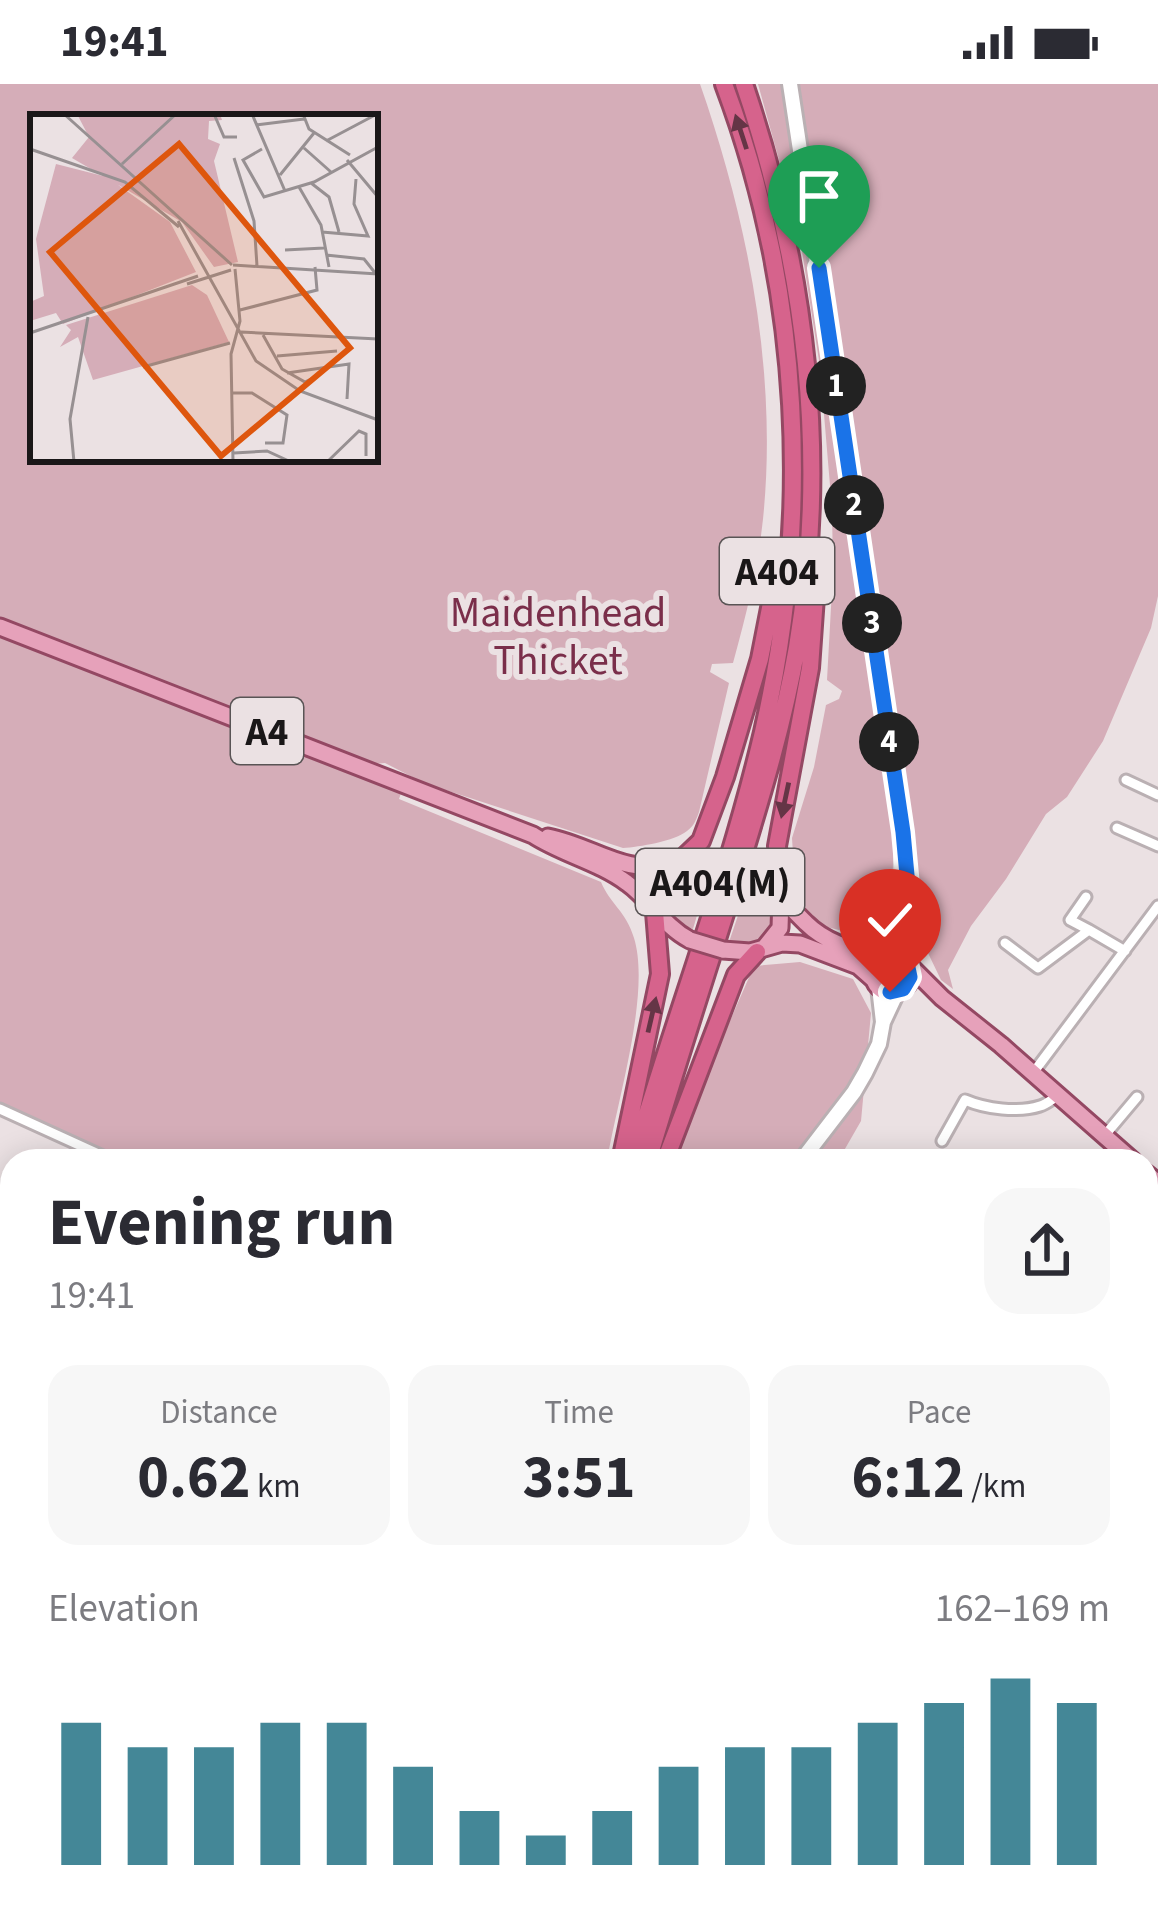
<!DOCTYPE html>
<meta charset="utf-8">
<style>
:root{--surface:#fff;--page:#f7f7f7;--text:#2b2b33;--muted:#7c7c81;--accent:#448797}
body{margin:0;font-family:"Source Sans 3",sans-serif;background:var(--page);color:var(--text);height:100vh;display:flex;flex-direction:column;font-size:45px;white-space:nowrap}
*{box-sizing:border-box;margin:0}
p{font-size:39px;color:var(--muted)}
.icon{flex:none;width:66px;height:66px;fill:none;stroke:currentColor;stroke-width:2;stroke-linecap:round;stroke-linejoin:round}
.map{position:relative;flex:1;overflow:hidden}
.sheet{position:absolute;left:0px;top:1065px;width:1158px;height:771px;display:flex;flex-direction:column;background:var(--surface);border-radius:36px 36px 0 0;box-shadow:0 6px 30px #0003}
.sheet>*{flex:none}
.pin{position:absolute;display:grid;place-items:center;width:102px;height:102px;color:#fff;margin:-123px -51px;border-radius:50% 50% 50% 0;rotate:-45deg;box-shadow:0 0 12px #0007}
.pin .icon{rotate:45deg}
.km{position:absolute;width:60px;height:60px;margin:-30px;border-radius:50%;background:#222;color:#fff;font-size:33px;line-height:60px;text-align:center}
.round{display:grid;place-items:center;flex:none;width:126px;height:126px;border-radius:36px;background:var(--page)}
.summary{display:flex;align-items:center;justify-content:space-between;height:204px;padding:0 48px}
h1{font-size:66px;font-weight:700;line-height:90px}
.figures{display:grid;grid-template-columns:repeat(3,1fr);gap:18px;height:204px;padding:12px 48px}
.figures div{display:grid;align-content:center;border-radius:30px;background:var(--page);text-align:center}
.figures b{font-size:60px;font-weight:700}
.figures small{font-size:33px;font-weight:400}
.figures p{font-size:33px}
.chart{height:336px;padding:24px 48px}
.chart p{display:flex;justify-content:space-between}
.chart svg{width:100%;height:216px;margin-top:12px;stroke:var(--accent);stroke-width:6}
.status{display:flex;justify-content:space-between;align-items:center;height:84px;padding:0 60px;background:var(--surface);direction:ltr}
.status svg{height:33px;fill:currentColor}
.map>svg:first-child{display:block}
.green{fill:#d5adb8;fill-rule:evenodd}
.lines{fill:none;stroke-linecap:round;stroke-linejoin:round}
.street-casing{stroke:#bab0b3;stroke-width:15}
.secondary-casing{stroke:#bab0b3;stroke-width:20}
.primary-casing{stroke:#944863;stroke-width:21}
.highway-casing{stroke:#944863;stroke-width:22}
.street{stroke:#fff;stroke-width:9}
.secondary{stroke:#fff;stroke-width:14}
.primary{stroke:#e6a1ba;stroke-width:15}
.highway{stroke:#d6638c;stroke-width:16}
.primary-bridge-casing{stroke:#944863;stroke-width:21;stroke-linecap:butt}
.primary-bridge{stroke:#e6a1ba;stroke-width:15}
.oneway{fill:#653546}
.route-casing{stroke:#fff;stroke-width:24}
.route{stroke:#1a73e8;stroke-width:15}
.labels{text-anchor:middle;stroke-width:12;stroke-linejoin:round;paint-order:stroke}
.shield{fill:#ebe1e3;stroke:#595455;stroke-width:3}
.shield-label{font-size:39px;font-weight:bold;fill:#1a1718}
.park-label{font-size:42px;fill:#7a2e4a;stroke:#ebe1e3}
.inset-road{fill:none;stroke:#979092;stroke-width:3}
.view{fill:#de560d;fill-opacity:0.15;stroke:#de560d;stroke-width:6}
.inset-edge{fill:none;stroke:#1a1718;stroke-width:6}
</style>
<div class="status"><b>19:41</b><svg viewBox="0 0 49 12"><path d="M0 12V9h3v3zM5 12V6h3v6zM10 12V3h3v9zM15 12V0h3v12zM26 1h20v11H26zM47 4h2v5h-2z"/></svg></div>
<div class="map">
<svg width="1158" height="1834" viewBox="0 0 1158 1834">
<rect width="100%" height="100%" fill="#ebe1e3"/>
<!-- green -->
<path class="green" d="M0,0H700C748,137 778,290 763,435C758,484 746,532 733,579L712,580L710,588L729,599L699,728C696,736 694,742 687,747C675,757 639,763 623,764L424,699L385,679L373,680L0,534ZM33,33H375V375H33Z
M758,0H785L863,506L866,554L870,555L894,734L892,821L887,837L873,855L812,839L799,808L794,785L792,754L814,683L826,621L839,615L842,607L827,596L833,487L832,425L820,283L799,148Z
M795,0H1158V512L1151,544L1103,657L1067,713L1046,730L1006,795L971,842L948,886L953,905L941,896L928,869L835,239Z
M0,550L402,706L399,715L601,798C610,820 626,827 634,854C651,909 617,1017 607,1077H121L0,1023Z
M694,785L710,787L693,845L672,836L661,817L670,793Z
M750,796C775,814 780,822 770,852L751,862L737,864L729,858Z
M800,878L853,895L871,929L861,1037L838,1077H673L722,955L754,882Z"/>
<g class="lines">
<!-- street casing -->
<g class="street-casing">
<path id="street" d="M1126,696L1158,711
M1117,744L1158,762
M1086,813L1070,836L1089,846
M1005,859L1038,884L1089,846L1125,867
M1033,989L1158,822
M0,1025L114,1077
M1105,1051L1137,1013
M942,1057L965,1016C986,1025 1018,1029 1040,1022C1047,1020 1052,1015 1059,1011
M1146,1276L1158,1259
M1146,1338L1158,1343
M1146,1408L1158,1389
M1146,1425L1158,1433
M1146,1545L1155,1524
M1146,1566L1158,1578
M1146,1693L1158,1707
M0,1757L12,1768
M70,1824L80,1834
M385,1824L392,1834
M479,1824L485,1834
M780,1824L789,1834
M977,1824L991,1834
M826,1834L830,1830
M904,1834L913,1824
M1036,1834L1044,1824"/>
</g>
<!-- secondary casing -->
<g class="secondary-casing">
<path id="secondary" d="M790,0L903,748C907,792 910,831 888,871
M879,903L883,938
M801,1077L854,1008L865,989L879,960L883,938L897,908
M117,1834L125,1824"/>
</g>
<!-- primary casing -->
<g class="primary-casing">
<path id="primary" d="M0,543L533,751C562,770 599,778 627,799C651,816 663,842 690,856
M548,753C594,762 623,792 673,780
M749,787C773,801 787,821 806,839C827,860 857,868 884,872
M655,828C651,786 676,770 716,775
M764,864L780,844L781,813
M723,866L750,868L782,859L800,860L858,882L875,897
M873 890a19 19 0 1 1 38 0a19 19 0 1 1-38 0Z
M907,879L942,914L1001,961L1133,1077
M1146,1089L1158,1099"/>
</g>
<!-- highway casing -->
<g class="highway-casing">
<path id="highway" d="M680,777L701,757L725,693L760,575L781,468
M781,813L777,762L810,584L817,484
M621,1077L660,890L655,828
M633,1077C674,934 729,793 763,648C812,433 802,207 724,0
M648,1077C677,978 709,881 740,782C762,710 784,638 797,563C829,372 806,183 744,0
M665,1077L736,891L757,868
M676,1824L681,1834
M693,1824L697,1834"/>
</g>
<!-- street -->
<use href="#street" class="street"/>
<!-- secondary -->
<use href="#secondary" class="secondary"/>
<!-- primary -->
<use href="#primary" class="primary"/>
<!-- highway -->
<use href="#highway" class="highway"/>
<!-- primary-bridge casing -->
<g class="primary-bridge-casing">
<path id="primary-bridge" d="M716,775L749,787
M690,856L723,866"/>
</g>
<!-- primary-bridge -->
<use href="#primary-bridge" class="primary-bridge"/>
</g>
<!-- one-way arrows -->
<defs><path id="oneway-solid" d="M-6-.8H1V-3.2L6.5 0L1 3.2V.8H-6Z" transform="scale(3)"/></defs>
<g class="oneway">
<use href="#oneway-solid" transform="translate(741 48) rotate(-108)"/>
<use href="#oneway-solid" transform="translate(785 716) rotate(102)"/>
<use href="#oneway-solid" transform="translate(652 931) rotate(-77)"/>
</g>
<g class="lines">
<!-- route casing -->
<g class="route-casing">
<path id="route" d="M819,184L903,748L908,802L900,846L910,893L903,905L890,908"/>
</g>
<!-- route -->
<use href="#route" class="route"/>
</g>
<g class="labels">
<!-- shield labels -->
<g class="shield">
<rect x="720" y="454" width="114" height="66" rx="9"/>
<rect x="231" y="614" width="72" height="66" rx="9"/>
<rect x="636" y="765" width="168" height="66" rx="9"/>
</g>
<g class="shield-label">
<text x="777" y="501">A404</text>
<text x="267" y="661">A4</text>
<text x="720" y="812">A404(M)</text>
</g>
<!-- park labels -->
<g class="park-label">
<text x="558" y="542">Maidenhead<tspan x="558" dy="48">Thicket</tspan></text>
</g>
</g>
<!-- overview -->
<g transform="translate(30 30)">
<rect width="348" height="348" fill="#ebe1e3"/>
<path d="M47,0H190L192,6L179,7L178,25L190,30L184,47L208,148L184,153L152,108L42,44L59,23ZM26,50L77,63L140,108L166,158L33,210L26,199L0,207V188L14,182L6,125ZM162,171L177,181L199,228L63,266L48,223L30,233L41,216L36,211Z" fill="#d5adb8"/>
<path class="inset-road" d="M34,0L202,151M184,0L194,23H207M222,0L255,77M273,0L279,15L320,41M226,11L274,5M296,27L347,0M274,34L301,58M0,35L95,68L149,113M232,35L213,46L234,83L284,68L348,33M204,44L224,107L227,152M317,46L348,83M92,50L146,0M250,61L284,19M281,69L299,83L309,118M269,73L291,111L299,153M148,107L226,247L270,277L348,306M292,118L338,122L324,90L326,65M255,136L294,134M296,141L334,145L346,160M203,151L348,160M157,170L201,156M210,196L287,176L285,153M211,218L348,225M0,219L168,162M233,221L252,255L275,268L283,264M247,242L307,237M113,253L200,229M257,259L319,250L317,285M202,279H222L257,301L253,329H235M204,339L237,337L261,348M44,348L40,305L58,203M203,348L201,240L210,207L205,155M297,348L329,317L336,320V342"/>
<path class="view" d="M149,30L320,234L191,342L20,138Z"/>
<rect width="348" height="348" class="inset-edge"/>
</g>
</svg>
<div class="pin" style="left:819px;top:184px;background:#1e9e55"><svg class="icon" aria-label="arrive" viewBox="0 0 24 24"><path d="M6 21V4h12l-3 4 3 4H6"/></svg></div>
<div class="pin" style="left:890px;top:908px;background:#d93025"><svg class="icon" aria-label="check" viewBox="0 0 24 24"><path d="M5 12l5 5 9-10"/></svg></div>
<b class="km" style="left:836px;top:302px">1</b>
<b class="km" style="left:854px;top:421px">2</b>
<b class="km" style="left:872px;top:539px">3</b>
<b class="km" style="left:889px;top:658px">4</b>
<section class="sheet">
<div class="summary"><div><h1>Evening run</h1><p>19:41</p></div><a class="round"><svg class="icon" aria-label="share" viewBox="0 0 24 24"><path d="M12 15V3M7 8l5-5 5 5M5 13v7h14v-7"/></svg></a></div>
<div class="figures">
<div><p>Distance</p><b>0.62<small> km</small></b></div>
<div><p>Time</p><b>3:51</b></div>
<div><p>Pace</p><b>6:12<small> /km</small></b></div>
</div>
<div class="chart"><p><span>Elevation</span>162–169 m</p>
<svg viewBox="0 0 160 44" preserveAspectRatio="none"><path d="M5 44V15M15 44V20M25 44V20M35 44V15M45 44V15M55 44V24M65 44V33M75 44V38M85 44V33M95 44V24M105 44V20M115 44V20M125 44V15M135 44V11M145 44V6M155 44V11"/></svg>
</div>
</section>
</div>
